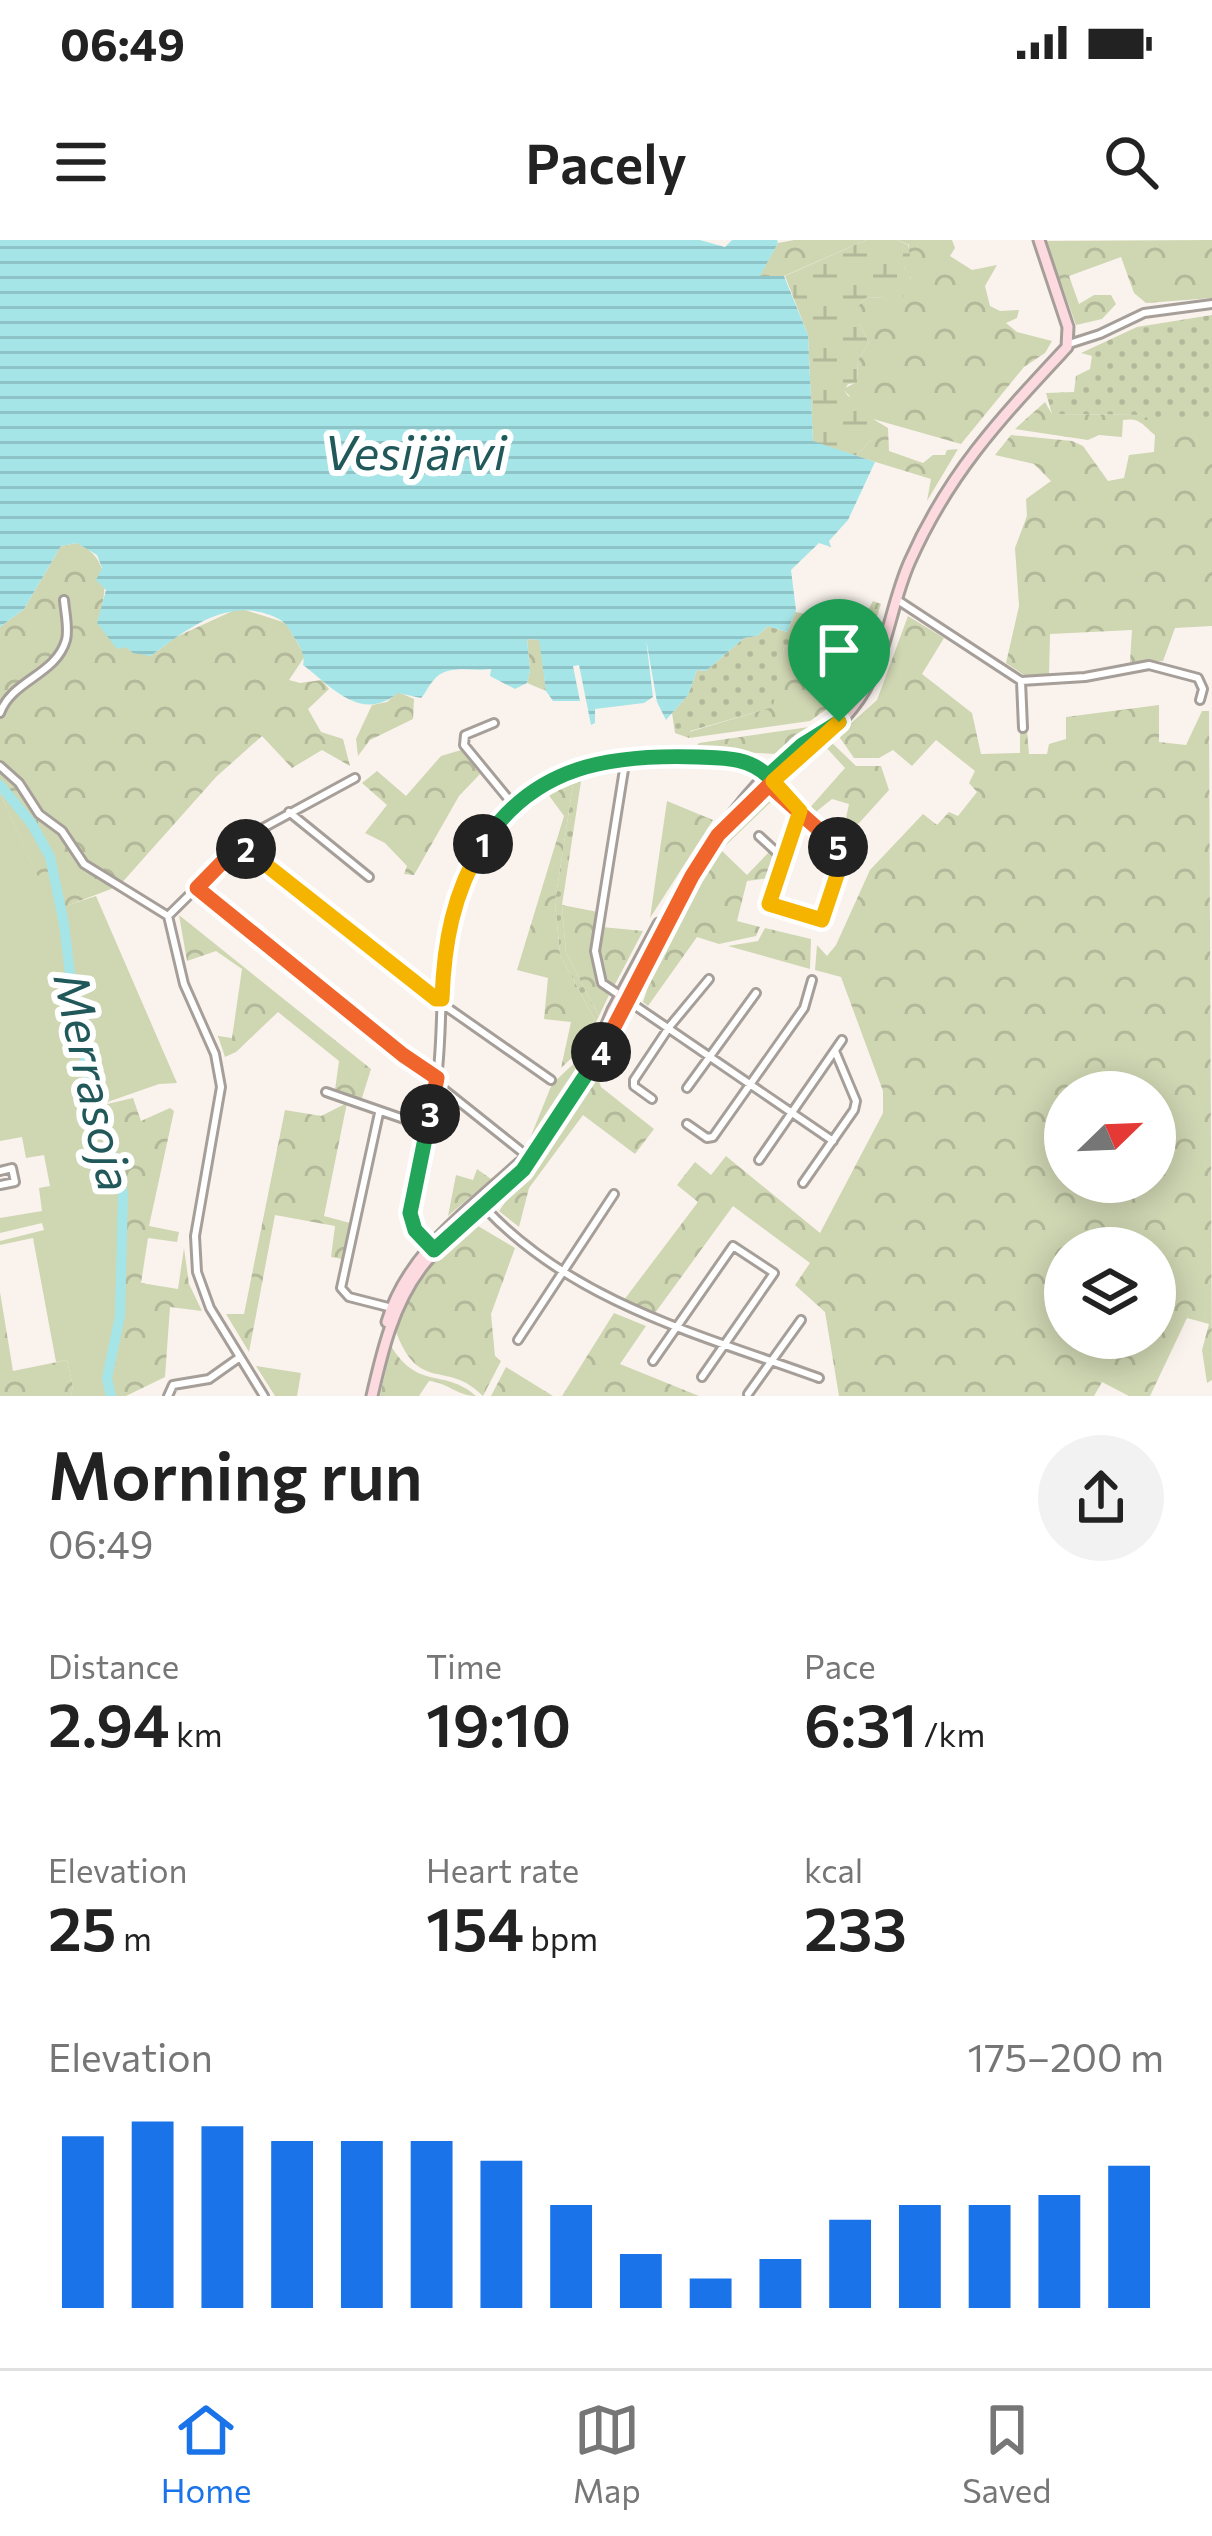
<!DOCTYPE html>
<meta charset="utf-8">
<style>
:root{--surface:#fff;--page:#f2f2f2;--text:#222;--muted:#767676;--line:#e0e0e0;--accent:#1a73e8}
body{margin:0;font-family:Commissioner,sans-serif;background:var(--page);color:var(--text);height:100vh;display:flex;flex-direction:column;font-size:45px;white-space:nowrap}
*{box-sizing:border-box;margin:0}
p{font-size:39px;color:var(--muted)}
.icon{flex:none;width:66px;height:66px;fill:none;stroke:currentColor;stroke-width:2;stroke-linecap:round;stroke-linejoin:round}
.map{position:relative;height:1156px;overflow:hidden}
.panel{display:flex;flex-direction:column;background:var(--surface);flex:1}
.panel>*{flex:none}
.needle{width:78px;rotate:67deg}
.buttons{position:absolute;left:1044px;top:831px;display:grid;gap:24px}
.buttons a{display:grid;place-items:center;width:132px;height:132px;border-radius:50%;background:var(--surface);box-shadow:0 6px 30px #0003;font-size:60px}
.pin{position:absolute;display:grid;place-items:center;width:102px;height:102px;color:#fff;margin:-123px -51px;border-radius:50% 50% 50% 0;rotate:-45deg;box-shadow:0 0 12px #0007}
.pin .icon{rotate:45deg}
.km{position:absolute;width:60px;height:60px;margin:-30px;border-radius:50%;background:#222;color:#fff;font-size:33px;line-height:60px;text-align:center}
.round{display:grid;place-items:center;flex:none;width:126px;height:126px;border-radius:63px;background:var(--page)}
.overview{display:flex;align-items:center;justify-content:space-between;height:204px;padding:0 48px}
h1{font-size:66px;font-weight:600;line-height:90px}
.figures{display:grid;grid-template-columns:repeat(3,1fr);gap:18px;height:204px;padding:12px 48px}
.figures div{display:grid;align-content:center}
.figures b{font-size:60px;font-weight:600}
.figures small{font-size:33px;font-weight:400}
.figures p{font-size:33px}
.chart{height:336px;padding:24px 48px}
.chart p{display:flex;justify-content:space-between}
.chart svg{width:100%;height:216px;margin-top:12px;stroke:var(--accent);stroke-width:6}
.status{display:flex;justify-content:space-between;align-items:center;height:84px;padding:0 60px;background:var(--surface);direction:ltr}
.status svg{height:33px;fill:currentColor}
header{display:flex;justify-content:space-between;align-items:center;height:156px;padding:0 48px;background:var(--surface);font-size:54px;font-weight:600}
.menu{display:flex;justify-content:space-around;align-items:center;height:168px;border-top:3px solid var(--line);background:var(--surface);font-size:33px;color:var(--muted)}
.menu a{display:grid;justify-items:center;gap:6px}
.menu .active{color:var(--accent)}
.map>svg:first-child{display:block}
.grass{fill:url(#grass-dots)}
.forest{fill:url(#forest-crowns);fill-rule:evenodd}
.wetland{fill:url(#wetland-marsh)}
.park{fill:#cfd6b2}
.water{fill:url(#water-rules)}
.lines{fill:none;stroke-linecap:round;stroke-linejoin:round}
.river{stroke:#a5e5e8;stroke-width:10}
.street-casing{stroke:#a69f99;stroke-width:12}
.secondary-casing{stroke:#a69f99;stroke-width:15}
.street{stroke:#fff;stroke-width:6}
.secondary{stroke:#fddadf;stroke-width:9}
.split-1-casing{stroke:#fff;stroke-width:24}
.split-2-casing{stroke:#fff;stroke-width:24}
.split-3-casing{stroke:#fff;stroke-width:24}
.split-4-casing{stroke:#fff;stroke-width:24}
.split-5-casing{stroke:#fff;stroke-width:24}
.split-6-casing{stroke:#fff;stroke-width:24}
.split-1{stroke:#22a559;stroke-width:15}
.split-2{stroke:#f5b400;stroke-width:15}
.split-3{stroke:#f0652b;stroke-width:15}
.split-4{stroke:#22a559;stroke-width:15}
.split-5{stroke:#f0652b;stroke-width:15}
.split-6{stroke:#f5b400;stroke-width:15}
.labels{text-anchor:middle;stroke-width:12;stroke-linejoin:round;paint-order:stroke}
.water-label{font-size:48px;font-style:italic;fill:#21585a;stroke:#fff}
</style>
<div class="status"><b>06:49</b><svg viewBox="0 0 49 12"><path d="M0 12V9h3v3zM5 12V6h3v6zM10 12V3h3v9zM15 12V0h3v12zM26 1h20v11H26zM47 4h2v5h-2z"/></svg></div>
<header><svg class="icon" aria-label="menu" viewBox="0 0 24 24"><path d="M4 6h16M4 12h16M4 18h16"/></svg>Pacely<svg class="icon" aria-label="search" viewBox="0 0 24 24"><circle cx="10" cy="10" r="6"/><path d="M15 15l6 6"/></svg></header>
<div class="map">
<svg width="1212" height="1156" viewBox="0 0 1212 1156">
<defs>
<pattern id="grass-dots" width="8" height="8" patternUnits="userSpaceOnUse" patternTransform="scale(3)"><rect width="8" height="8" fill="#cfd6b2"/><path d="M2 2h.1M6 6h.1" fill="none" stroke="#b2b899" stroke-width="1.8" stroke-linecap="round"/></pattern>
<pattern id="forest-crowns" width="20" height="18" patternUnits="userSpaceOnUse" patternTransform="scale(3)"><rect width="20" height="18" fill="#cfd6b2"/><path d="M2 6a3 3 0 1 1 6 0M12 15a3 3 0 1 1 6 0" fill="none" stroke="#b2b899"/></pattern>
<pattern id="wetland-marsh" width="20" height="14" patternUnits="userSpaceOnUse" patternTransform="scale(3)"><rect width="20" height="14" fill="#cfd6b2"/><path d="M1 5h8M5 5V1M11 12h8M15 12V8" fill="none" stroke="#b2b899"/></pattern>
<pattern id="water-rules" width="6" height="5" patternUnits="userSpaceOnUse" patternTransform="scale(3)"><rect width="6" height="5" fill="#a5e5e8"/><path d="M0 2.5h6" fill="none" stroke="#8ec4c7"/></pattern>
</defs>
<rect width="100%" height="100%" fill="#faf3ed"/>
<!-- grass -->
<path class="grass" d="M1212,75V181H1152L1142,175L1052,174L1046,153L1074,152L1076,136L1090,129L1092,116L1081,113L1137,87Z
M795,372L806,374V392L784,407L774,467L690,491L689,498L675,493L672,473L688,455L697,430L706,431L744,398L757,396L768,386L787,392Z
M582,535L562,665L566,713L599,776L596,782L560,715L555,662L574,538Z"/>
<!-- forest -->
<path class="forest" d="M794,0H866L784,36L759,37L778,3Z
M897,0H952L955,8L950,16L972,30L997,25L985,46L990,66L1000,71L1019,70L1017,78L1006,83L1017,92L1052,101L1045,113L1024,127L961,204L873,179L888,188L889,211L923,223L933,215H945L947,210L958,209L927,261L931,239L856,216L871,200V179L843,149L857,142L858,120L869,103L859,83V65L867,57L884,58L896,67L911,37L904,28L909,5Z
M1212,0V58L1146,63L1134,53L1121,17L1069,36L1079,64L1094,55H1111L1116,64L1102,79L1076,85L1046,1Z
M1045,162L1052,174L1142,175L1153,181H1212V386L1175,388L1163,421L1130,422L1132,390L1050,394L1049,436L1024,435L1006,423L1019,366L1015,308L1027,276L1026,259L1051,241L1034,224L995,215L1011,195L1072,201L1083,206L1108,241L1124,238L1129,215L1154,212L1155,195C1143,186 1141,177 1123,180L1122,197L1099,195L1088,200L1015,189Z
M77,303C111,318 108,352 97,383L126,407L151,416L176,397L239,368L286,383L305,416L289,440L300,443L322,440L329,449L308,469L321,492L343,499L350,526L322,510L292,528L262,496L216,537L119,646L53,671L0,553V387L24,369L61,306Z
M873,361L881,364L859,431L827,469L810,481L689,498V492L773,467L784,407L806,392L831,409L857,401L862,381Z
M908,376L944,398L922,434L972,473L981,514L1020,513V493L1027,491L1029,514H1047L1049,504L1066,499V477L1159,465V502L1186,505L1202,471H1209L1212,1140L1207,1143L1202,1110L1209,1084L1187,1078L1150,1156H1129L1102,1142L1094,1156H839L825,1072L795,1045L810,1023L733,966L655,1073L624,1060L698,962L677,945L695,922L711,935L726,916L820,993L883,873V851L841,737L815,730L817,705L827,716L836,705L870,630L923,574L937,585L949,572L958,576L977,552L969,543L975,531L936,500L912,526L893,510L879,518H854L838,495L877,460ZM1065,852H1155V942H1065ZM1065,1008H1155V1098H1065Z
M527,399L540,400L546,451L527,443L530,431Z
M398,452L414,459L413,479L370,500L358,516L356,499L372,465L387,462Z
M809,487L778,514L693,510L699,503Z
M828,499L856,526H881L889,550L841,603L817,581L846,578L849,564L832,559L812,575L807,571L845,528L823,504Z
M461,510L480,534L459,556L414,635L404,634L407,626L385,603L365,593L387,565L362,543L377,531L406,556L441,516Z
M574,538L555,662L560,715L596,782L581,809L561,828L571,782L544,779L548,738L517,730L564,576L545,550Z
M763,556L775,558L721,610L747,635L770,611L778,618L776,637L747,641L737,681L760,687L756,696L719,704L697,697L648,766L643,762L657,719L652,716L718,608Z
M667,561L713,580L650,678Z
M562,665L598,672C593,702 584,732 609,755L599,776L566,713Z
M179,675L371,829L361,861L335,850L339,821L278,772L236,812L225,817L218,796L232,798L242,729L216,711L187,721Z
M602,687L643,691L613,748C594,732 600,709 602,687Z
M765,688L811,699L810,729L728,706L758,701Z
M585,813L566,859L524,913L552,844Z
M599,841L601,847L654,889L635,914L583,875L529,948L519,987L499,971L589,844Z
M133,858L141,881L170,868L174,871L149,986L179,992L177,1002L148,998L141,1043L178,1049L184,1008L189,1044L202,1071L170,1067L165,1137L126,1156H114L110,1138L123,1075L125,952L103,865Z
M347,863L324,976L350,983L342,1019L331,1017L335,986L275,975L249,1112L226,1074H244L285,870L321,876Z
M477,929L491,939L448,976L456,935L473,940Z
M478,986L515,1008L491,1074L495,1116L501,1121L483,1156C446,1118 419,1156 395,1089C412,1038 437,1017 478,986Z
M0,1052L13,1131L67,1120L73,1146L71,1156H0Z
M614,1073L646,1086L620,1124L699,1156H562Z
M391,1106C418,1151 445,1128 476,1156C457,1156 447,1142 429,1141L419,1156H380Z
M256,1126L301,1133L297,1156H275Z
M506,1127L553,1156H491Z"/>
<!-- wetland -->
<path class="wetland" d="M866,0H897L908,5L910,15L904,28L911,36L901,63L896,68L884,58L867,57L859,65V83L869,103L858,120L857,143L848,144L844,150L848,156L859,159L864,171L873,173L871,200L856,216L813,202L808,95L785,36Z"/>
<!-- park -->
<path class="park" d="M0,553L53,670L96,656L177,843L159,844L96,866L119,955L117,1076L104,1138L107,1156H71L73,1146L67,1120L56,1122L33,998L0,1005V1001L44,990L42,983L0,993V978L42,971L39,948L50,946L44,915L26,918L22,897L0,901Z"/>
<!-- water -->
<path class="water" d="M0,0H700L725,7L732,0H777L778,3L760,36H784L808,95L813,201L875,222L848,280L829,301L831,307L819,303L791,330L796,370L787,392L768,386L757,396L744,398L706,431L697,430L688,455L666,480L657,462L646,399L653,457L644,463L595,469V483L591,485L579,425L573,426L580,461H553L546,451L539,400L527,399L530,431L527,443L515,449L490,436L491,429C473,432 446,423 433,441C428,446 426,453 421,458L398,453C361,483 332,447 303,425C306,412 297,403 291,392C286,382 280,379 270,375C226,358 184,391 151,416L133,413L126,407L117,409L97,383L106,350L96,340L102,328L97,315L77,303L61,306L24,369L0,387Z"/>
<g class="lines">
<!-- river -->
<path class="river" d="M0,545L32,584L50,617L64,684L77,792L123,953L120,1076L107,1138L111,1156"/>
<!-- street casing -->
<g class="street-casing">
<path id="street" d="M1069,104L1100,94L1144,73L1212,64
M896,359L1021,441L1085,437L1149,425L1198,438L1203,449L1200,460
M1021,441L1023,488
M0,473C12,440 56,435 66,400C69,389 65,372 64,360
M494,483L465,495L464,505L515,567
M626,517L595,711L602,743L833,901
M0,526L19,543L39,574L62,591L84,624L168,676
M755,529L773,550L784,556
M289,572L369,637
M759,596L784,619
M240,605L441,759
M197,648L403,815L437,838
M168,676L184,744L215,814L221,847L195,996L197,1032L210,1068L264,1156
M168,676L250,595L355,538
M442,768H448L551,840
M437,844L521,911
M687,848L756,753
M326,852L427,887
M652,859L634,846V840L670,786L709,739
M379,873L341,1048L349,1057L392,1068
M687,884L707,898L713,897L804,768L812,740
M759,920L842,800
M0,931L12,928L15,942L0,945
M803,943L854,870L856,861L835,811
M486,969C575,1063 701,1095 819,1138
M431,1010C423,1004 414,992 411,981C405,961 434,866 437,838C445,777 436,715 457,657C495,554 572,514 678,517C700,517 729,514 750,524C772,534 821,591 842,611L822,680L769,664L800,571
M518,1100L614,954
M653,1121L733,1006L774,1033L702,1137
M748,1154L801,1080
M168,1156L173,1145L209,1139L240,1117"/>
</g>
<!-- secondary casing -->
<g class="secondary-casing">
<path id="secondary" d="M727,587C743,573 756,555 773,541C803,516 836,492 859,459C887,418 890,365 910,321C950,231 1001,178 1067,107L1068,87L1039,0
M590,825L613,770L659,684
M387,1082C407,1013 469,970 520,923
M372,1156C382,1112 393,1065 421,1028C437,1006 461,990 481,972C512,943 540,910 563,873C586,837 608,800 628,762C681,657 729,539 839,481"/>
</g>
<!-- street -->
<use href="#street" class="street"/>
<!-- secondary -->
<use href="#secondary" class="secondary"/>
</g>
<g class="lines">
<!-- split-1 casing -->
<g class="split-1-casing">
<path id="split-1" d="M483,604C534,525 611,514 698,517C724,518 748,517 768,536L802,505L839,482"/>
</g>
<!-- split-2 casing -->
<g class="split-2-casing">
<path id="split-2" d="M246,609L436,759H442C444,703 453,653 483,604"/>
</g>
<!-- split-3 casing -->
<g class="split-3-casing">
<path id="split-3" d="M246,609L240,604L197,648L403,815L437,838L430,874"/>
</g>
<!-- split-4 casing -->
<g class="split-4-casing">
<path id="split-4" d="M430,874L410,973L415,990L434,1010L523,930L601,812"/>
</g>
<!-- split-5 casing -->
<g class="split-5-casing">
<path id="split-5" d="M601,812L692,636L718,595L769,545L838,607"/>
</g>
<!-- split-6 casing -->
<g class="split-6-casing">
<path id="split-6" d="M838,607L842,620L822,680L769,664L800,571L773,541L839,482"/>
</g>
<!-- split-1 -->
<use href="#split-1" class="split-1"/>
<!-- split-2 -->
<use href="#split-2" class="split-2"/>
<!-- split-3 -->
<use href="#split-3" class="split-3"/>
<!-- split-4 -->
<use href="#split-4" class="split-4"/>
<!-- split-5 -->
<use href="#split-5" class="split-5"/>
<!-- split-6 -->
<use href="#split-6" class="split-6"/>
</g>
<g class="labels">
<!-- water labels -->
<g class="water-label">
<text x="415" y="230">Vesijärvi</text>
<text transform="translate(93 842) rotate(78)" y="17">Merrasoja</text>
</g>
</g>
</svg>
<div class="buttons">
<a><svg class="needle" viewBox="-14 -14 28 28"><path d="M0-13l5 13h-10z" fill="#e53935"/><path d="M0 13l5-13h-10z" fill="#767676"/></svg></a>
<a><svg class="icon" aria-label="layers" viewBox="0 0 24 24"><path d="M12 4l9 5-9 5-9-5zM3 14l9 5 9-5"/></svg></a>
</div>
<div class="pin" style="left:839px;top:482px;background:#1e9e55"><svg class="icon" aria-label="arrive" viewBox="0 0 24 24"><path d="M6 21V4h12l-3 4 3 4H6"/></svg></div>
<b class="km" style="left:483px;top:604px">1</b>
<b class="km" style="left:246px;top:609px">2</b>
<b class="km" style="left:430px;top:874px">3</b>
<b class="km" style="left:601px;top:812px">4</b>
<b class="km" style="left:838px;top:607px">5</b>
</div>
<section class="panel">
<div class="overview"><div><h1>Morning run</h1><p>06:49</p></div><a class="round"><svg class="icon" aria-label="share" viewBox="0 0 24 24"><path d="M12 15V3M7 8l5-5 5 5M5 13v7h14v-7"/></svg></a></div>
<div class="figures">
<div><p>Distance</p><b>2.94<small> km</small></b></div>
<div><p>Time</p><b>19:10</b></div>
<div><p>Pace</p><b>6:31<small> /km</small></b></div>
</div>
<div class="figures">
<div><p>Elevation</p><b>25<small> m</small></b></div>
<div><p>Heart rate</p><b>154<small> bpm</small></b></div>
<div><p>kcal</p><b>233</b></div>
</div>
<div class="chart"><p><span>Elevation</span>175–200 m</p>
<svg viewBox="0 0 160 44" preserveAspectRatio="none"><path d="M5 44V9M15 44V6M25 44V7M35 44V10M45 44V10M55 44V10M65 44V14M75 44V23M85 44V33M95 44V38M105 44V34M115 44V26M125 44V23M135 44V23M145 44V21M155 44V15"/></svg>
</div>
</section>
<nav class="menu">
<a class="active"><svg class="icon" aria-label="home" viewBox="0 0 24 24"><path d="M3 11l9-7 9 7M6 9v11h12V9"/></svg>Home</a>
<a><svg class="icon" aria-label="map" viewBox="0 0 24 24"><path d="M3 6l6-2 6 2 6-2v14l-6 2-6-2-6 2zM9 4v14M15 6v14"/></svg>Map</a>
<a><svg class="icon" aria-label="saved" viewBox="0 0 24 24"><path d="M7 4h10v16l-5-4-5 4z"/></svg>Saved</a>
</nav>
